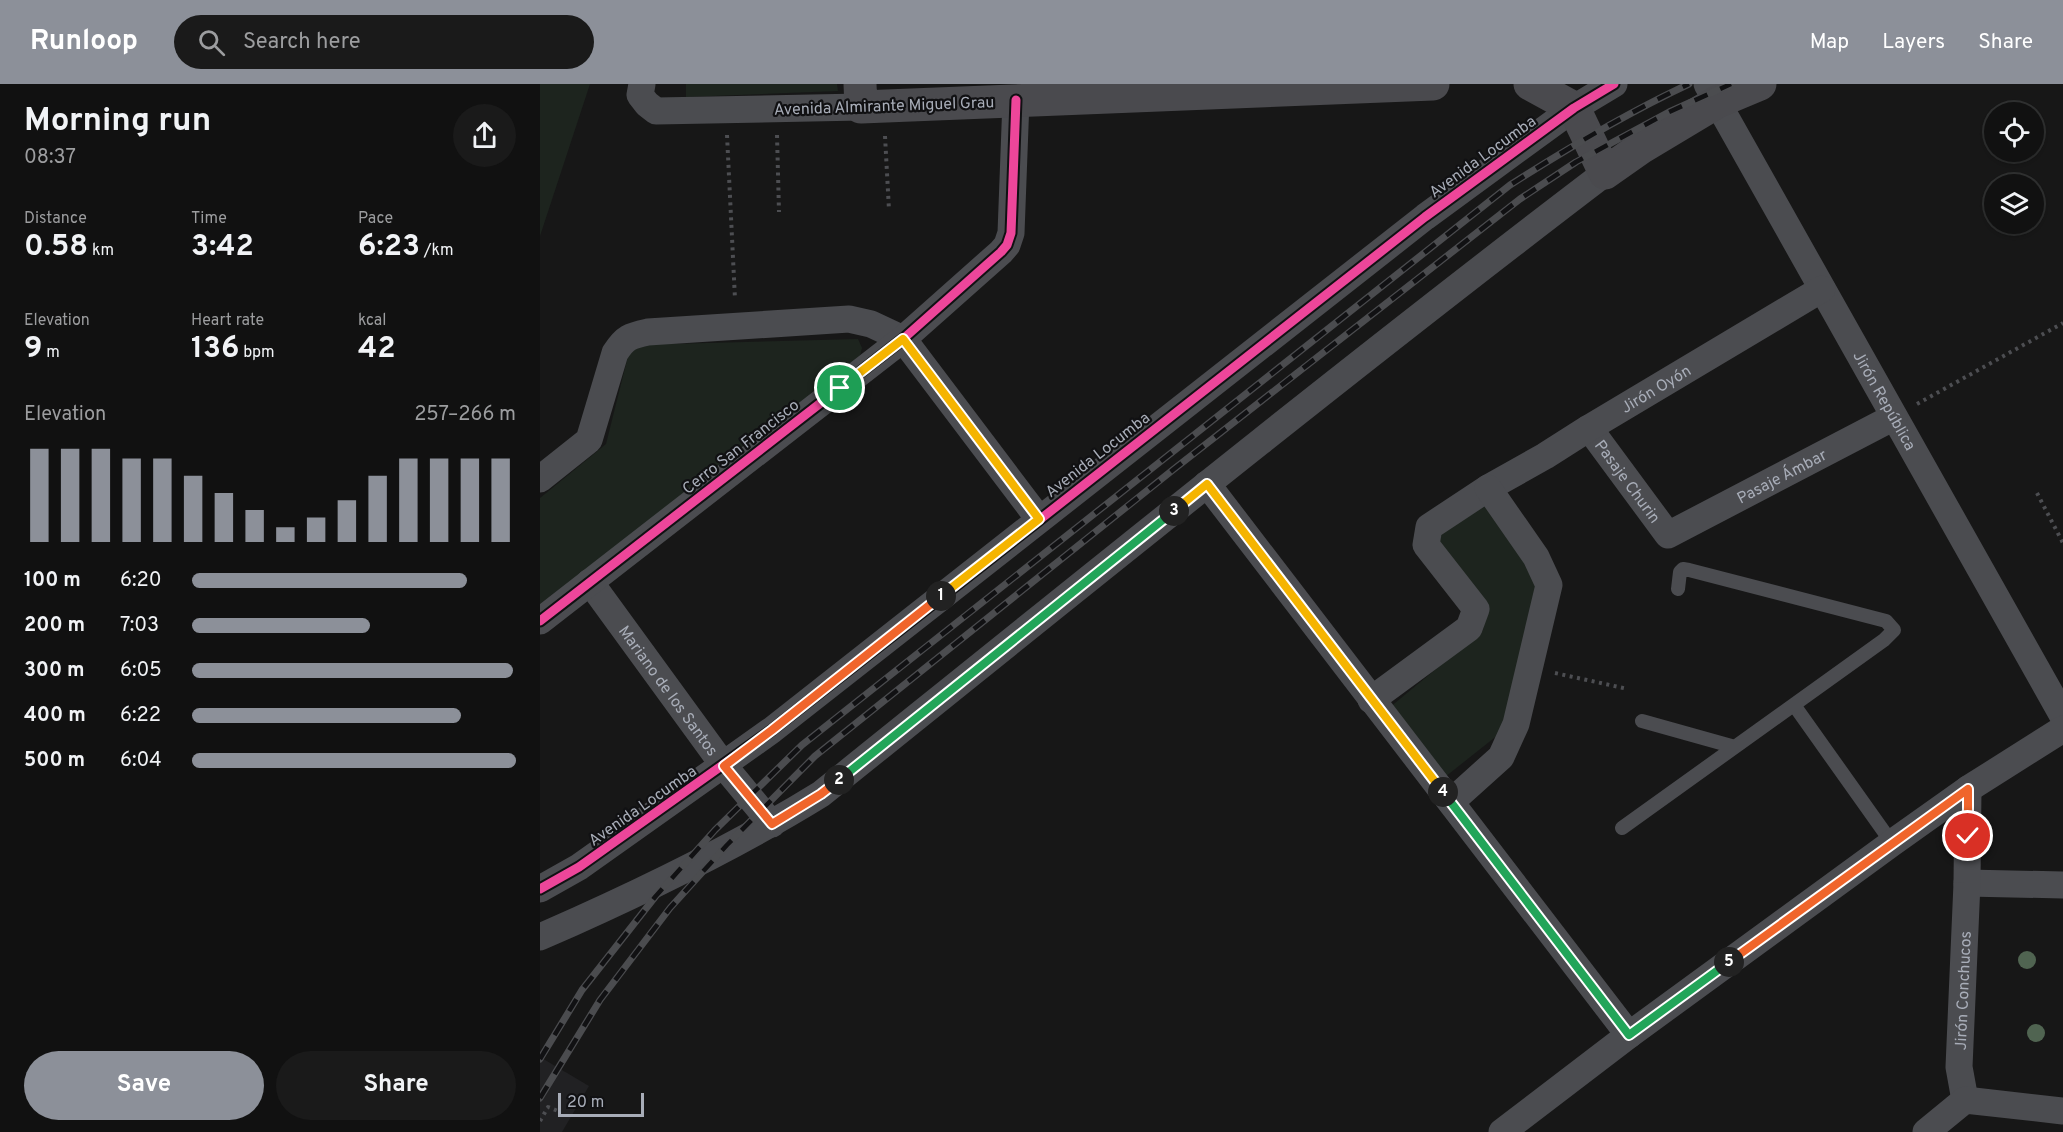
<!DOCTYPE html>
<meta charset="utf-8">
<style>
:root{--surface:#111;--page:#1a1a1a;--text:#f1f3f6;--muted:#9c9d9f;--line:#303131;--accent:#8c9099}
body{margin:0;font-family:Overpass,sans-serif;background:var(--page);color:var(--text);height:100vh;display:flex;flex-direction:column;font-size:22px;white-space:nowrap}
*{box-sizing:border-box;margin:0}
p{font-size:20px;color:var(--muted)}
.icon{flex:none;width:33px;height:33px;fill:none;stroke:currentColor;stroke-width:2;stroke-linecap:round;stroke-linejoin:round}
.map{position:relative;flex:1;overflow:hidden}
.details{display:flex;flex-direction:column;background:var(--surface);width:540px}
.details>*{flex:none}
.buttons{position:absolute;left:1444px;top:18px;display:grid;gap:12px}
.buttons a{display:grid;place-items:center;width:60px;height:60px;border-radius:50%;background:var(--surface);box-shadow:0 2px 4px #0004,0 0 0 2px var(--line);font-size:30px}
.scale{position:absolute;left:18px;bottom:15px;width:86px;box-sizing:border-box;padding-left:6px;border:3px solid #a8adb8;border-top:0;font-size:16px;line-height:21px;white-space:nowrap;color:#a8adb8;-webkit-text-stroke:4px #111113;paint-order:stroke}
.pin{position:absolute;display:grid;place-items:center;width:51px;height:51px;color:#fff;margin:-26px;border:3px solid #fff;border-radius:50%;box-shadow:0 2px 6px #0007}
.km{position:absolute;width:30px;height:30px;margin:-15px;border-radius:50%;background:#222;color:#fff;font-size:16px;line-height:30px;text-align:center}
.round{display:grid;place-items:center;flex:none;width:63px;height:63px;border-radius:32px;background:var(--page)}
.summary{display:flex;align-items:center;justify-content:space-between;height:102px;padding:0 24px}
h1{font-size:33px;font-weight:700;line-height:45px}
.metrics{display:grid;grid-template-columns:repeat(3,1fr);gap:9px;height:102px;padding:6px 24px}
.metrics div{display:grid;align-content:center}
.metrics b{font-size:30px;font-weight:700}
.metrics small{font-size:16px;font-weight:400}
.metrics p{font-size:16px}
.chart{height:168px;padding:12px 24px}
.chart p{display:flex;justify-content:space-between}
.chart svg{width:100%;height:108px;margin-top:6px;stroke:var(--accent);stroke-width:6}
.action{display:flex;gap:12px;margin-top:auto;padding:12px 24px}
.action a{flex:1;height:69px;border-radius:36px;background:var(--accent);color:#fff;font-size:24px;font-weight:700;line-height:69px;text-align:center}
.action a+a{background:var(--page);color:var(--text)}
ul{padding:0 24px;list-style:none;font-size:20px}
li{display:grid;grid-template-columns:96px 72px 1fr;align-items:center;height:45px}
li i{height:15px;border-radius:8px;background:var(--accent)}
header{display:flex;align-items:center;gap:36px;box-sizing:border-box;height:84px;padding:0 30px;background:var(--accent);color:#fff}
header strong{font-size:28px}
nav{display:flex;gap:33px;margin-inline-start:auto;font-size:21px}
.search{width:420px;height:54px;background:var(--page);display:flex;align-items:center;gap:15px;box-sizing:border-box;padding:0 21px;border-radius:33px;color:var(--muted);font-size:22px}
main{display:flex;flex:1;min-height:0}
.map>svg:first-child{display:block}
.built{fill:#212123}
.green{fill:#1d241e}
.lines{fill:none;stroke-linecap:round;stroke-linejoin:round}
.path{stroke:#4d4e52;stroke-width:4;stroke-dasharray:3 4.5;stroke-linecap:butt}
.service{stroke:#4b4c50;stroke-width:14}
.minor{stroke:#4b4c50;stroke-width:27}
.secondary{stroke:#4a4a4e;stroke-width:33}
.rail-casing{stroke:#4b4c4f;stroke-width:7}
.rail{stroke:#111113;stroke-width:4.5;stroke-dasharray:14;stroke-linecap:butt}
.cycleway-casing{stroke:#111113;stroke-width:13}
.cycleway{stroke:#ed469a;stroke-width:9}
.tree{fill:#506451}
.split-1-casing{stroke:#fff;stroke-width:12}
.split-2-casing{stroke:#fff;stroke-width:12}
.split-3-casing{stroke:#fff;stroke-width:12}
.split-4-casing{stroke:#fff;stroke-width:12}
.split-5-casing{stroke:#fff;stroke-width:12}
.split-6-casing{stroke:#fff;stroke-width:12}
.split-1{stroke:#f5b400;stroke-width:8}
.split-2{stroke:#f0652b;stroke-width:8}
.split-3{stroke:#22a559;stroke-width:8}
.split-4{stroke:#f5b400;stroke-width:8}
.split-5{stroke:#22a559;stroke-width:8}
.split-6{stroke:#f0652b;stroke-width:8}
.labels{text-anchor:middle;stroke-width:4.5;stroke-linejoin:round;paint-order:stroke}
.street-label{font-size:16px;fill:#a8adb8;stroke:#111113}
</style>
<header>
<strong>Runloop</strong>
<div class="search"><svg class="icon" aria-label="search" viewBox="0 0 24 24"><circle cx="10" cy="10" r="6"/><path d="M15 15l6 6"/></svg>Search here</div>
<nav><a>Map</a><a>Layers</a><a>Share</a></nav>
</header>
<main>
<section class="details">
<div class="summary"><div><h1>Morning run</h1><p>08:37</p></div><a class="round"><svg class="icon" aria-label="share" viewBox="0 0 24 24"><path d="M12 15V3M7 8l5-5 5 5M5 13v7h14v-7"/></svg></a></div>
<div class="metrics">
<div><p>Distance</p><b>0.58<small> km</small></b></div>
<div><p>Time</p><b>3:42</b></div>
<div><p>Pace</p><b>6:23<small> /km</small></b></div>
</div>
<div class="metrics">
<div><p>Elevation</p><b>9<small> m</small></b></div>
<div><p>Heart rate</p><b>136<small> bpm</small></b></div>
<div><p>kcal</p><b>42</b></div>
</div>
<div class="chart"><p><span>Elevation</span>257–266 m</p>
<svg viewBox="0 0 160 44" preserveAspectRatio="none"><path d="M5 44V6M15 44V6M25 44V6M35 44V10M45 44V10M55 44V17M65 44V24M75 44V31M85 44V38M95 44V34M105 44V27M115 44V17M125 44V10M135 44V10M145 44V10M155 44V10"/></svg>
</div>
<ul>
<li><b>100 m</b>6:20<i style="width:85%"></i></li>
<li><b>200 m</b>7:03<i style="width:55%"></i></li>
<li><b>300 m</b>6:05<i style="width:99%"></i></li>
<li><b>400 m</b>6:22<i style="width:83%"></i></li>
<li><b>500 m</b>6:04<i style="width:100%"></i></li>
</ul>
<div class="action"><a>Save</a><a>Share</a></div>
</section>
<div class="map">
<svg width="1523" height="1048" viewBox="0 0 1523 1048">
<rect width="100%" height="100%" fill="#171717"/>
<!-- built -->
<path class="built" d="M0,973L49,1002L22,1048H0Z"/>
<!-- green -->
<path class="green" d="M0,0H50L0,152Z
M146,0H297L298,7L146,13Z
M318,255L322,264L316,286L0,520V414L66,360L89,268L101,256L130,260Z
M944,418L1000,490L973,639L905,693L849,624L943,546L947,523L893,451Z"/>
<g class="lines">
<!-- path -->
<path class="path" d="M187,51L195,215
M237,51L239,128
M345,52L349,126
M1377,320L1523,239
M1497,409L1523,459
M1015,589L1088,605
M0,1037L8,1023L18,1027"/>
<!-- service -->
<path class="service" d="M1254,621L1352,759
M1102,637L1195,663
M1082,744L1344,556L1354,546L1346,537L1149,486L1143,485L1140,488L1138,505"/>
<!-- minor -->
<g class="minor">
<path d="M102,0L100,11L107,20L116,27L321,23"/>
<path id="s1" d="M1167,0L1523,632"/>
<path id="s2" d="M1049,344L1128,451L1354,333"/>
<path d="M0,395L49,356L75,269C85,253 90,252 108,248L309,235L331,240L363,255L499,435"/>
<path d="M667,400L1089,951"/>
<path id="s3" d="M50,498L184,682L232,740"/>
<path d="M0,537L363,255L461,168L467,161L471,149L476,16"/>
<path id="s4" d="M831,616L929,544L936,525L886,461L889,443L948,404L1005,372L1049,344L1282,205"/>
<path d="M911,718L961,673L976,640L1009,501L996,473L948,404"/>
<path d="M1427,799L1523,801"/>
<path d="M0,805L39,783L232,646L885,133L1034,24L1074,0"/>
<path d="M0,853C96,811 192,765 281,710C541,501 800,291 1065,89"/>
<path id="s5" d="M1425,1016L1419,983L1427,799L1428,705"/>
<path d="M962,1048L1089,951L1352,759L1428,705L1523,645"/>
<path d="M1386,1048L1425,1016L1523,1027"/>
</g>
<!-- secondary -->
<path class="secondary" d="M320,0L321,23L893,0
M990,0L1034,24L1065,89L1102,63L1177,18L1220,0"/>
<!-- rail casing -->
<g class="rail-casing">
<path id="rail" d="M0,975L42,906L115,813L175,746L262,661L970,101C1028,64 1087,29 1149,0
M0,1014L60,916L130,824L187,761L275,672L634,385L980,115L1036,78L1129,28L1191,0"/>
</g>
<!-- rail -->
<use href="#rail" class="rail"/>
<!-- cycleway casing -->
<g class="cycleway-casing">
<path id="cycleway" d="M0,537L363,255L461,168L467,161L471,149L476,16
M0,805L39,783L232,646L885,133L1034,24L1074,0"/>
</g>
<!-- cycleway -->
<use href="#cycleway" class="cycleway"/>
</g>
<!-- trees -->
<g class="tree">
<circle cx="1487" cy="876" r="9"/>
<circle cx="1496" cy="949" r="9"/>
</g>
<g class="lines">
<!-- split-1 casing -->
<g class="split-1-casing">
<path id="split-1" d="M300,304L363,255L499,435L401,512"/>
</g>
<!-- split-2 casing -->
<g class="split-2-casing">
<path id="split-2" d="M299,696L281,710L232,740L184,682L232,646L401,512"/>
</g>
<!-- split-3 casing -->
<g class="split-3-casing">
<path id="split-3" d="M299,696L634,427"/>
</g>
<!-- split-4 casing -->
<g class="split-4-casing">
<path id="split-4" d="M634,427L667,400L903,708"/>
</g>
<!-- split-5 casing -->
<g class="split-5-casing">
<path id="split-5" d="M903,708L1089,951L1189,878"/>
</g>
<!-- split-6 casing -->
<g class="split-6-casing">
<path id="split-6" d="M1189,878L1428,705V752"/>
</g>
<!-- split-1 -->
<use href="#split-1" class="split-1"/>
<!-- split-2 -->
<use href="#split-2" class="split-2"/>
<!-- split-3 -->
<use href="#split-3" class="split-3"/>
<!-- split-4 -->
<use href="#split-4" class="split-4"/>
<!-- split-5 -->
<use href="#split-5" class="split-5"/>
<!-- split-6 -->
<use href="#split-6" class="split-6"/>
</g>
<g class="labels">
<!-- street labels -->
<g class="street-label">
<text transform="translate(344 21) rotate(-2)" y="6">Avenida Almirante Miguel Grau</text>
<text transform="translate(942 72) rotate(-36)" y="6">Avenida Locumba</text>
<text dy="6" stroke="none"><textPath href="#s4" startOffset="507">Jirón Oyón</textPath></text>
<text dy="6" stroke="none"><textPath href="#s1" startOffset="363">Jirón República</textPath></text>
<text transform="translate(200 362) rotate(-38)" y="6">Cerro San Francisco</text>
<text transform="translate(557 370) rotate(-38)" y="6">Avenida Locumba</text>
<text dy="6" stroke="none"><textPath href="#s2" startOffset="261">Pasaje Ámbar</textPath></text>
<text dy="6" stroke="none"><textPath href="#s2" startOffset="66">Pasaje Churin</textPath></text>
<text dy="6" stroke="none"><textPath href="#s3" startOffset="134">Mariano de los Santos</textPath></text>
<text transform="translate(102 721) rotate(-35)" y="6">Avenida Locumba</text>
<text dy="6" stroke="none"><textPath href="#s5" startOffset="110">Jirón Conchucos</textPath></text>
</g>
</g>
</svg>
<div class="buttons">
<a><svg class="icon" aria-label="locate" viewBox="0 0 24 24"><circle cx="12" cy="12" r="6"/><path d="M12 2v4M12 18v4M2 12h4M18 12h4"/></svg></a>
<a><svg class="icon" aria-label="layers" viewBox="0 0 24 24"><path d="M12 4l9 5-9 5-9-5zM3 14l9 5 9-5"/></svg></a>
</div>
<div class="scale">20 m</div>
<div class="pin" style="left:300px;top:304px;background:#1e9e55"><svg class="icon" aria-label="arrive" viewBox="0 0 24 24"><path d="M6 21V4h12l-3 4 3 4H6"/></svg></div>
<div class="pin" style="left:1428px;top:752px;background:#d93025"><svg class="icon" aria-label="check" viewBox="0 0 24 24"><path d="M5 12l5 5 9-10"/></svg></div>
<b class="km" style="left:401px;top:512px">1</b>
<b class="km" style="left:299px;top:696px">2</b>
<b class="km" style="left:634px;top:427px">3</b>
<b class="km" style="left:903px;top:708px">4</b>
<b class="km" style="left:1189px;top:878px">5</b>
</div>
</main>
